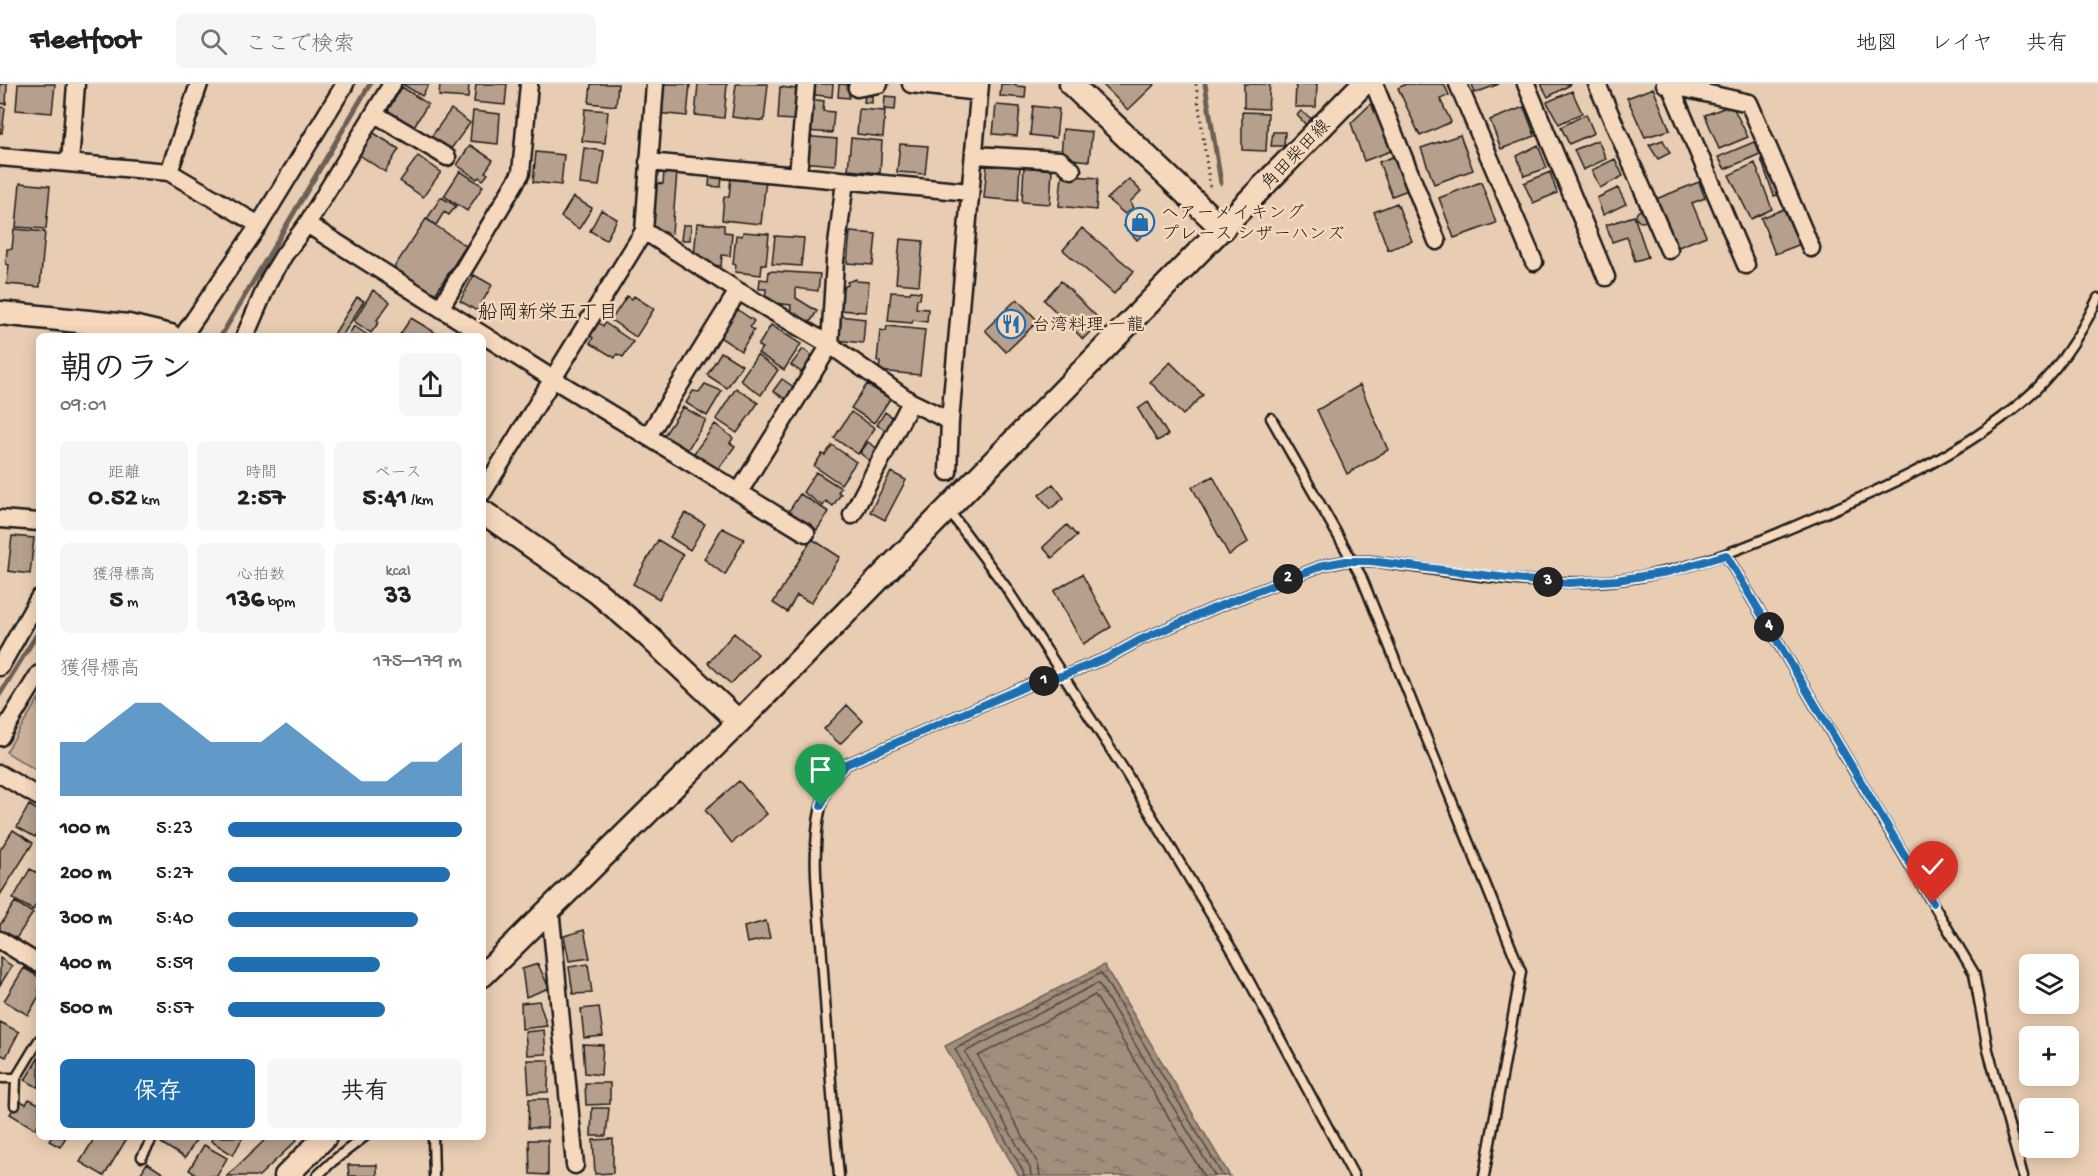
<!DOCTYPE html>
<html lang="ja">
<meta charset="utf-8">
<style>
:root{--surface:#fff;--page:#f6f6f6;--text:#222;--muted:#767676;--line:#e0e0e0;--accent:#1f6fb2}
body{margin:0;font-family:"Gochi Hand","Klee One",sans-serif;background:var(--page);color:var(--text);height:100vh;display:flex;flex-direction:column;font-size:22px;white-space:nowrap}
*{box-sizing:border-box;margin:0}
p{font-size:20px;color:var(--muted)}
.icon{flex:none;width:33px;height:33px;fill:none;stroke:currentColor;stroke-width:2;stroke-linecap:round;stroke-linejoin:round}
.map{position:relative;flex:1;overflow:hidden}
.details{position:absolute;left:36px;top:249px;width:450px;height:807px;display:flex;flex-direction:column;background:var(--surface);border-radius:9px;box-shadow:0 3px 15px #0003}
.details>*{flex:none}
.tools{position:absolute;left:2019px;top:870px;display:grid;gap:12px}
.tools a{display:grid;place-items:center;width:60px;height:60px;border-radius:9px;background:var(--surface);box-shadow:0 3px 15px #0003;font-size:30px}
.pin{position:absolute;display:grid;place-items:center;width:51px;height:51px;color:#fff;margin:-62px -26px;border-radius:50% 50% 50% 0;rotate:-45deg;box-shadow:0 0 6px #0007}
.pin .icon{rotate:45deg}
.km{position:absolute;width:30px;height:30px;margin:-15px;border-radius:50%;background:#222;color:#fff;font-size:16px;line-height:30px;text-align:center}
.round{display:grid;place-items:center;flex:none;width:63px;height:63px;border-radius:9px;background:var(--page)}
.summary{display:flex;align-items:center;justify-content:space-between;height:102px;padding:0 24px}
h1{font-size:33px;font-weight:800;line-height:45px}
.figures{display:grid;grid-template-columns:repeat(3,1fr);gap:9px;height:102px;padding:6px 24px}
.figures div{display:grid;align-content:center;border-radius:9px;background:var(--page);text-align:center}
.figures b{font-size:26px;font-weight:800}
.figures small{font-size:16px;font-weight:400}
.figures p{font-size:16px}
.chart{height:168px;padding:12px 24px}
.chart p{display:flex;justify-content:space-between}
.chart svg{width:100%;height:108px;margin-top:6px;fill:var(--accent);opacity:.7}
.action{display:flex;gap:12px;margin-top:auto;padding:12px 24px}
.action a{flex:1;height:69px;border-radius:9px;background:var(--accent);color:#fff;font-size:24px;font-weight:800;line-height:69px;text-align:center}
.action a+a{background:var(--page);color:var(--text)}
ul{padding:0 24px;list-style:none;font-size:20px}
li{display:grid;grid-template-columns:96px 72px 1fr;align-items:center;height:45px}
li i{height:15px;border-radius:8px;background:var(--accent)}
header{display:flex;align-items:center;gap:36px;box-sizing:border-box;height:84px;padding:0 30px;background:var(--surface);border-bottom:2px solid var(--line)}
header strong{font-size:28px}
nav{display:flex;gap:33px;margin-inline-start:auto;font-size:21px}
.search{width:420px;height:54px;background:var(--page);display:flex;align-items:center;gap:15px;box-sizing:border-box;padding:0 21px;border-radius:9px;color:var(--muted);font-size:22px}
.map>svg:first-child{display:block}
.garden{fill:#cbb29c;stroke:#74675c;stroke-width:1.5}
.water{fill:url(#water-ripples);stroke:#6c6056;stroke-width:1.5}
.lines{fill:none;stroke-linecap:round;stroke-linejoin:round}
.shore{stroke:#514a43;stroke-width:1.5}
.stream{stroke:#6c6056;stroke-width:5}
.building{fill:#b6a08d;stroke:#1c1c1c;stroke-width:1.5}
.lane-casing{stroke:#1c1c1c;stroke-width:13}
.street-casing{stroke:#1c1c1c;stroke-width:21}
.secondary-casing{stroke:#1c1c1c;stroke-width:27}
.path{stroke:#1c1c1c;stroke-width:3;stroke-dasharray:1.5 4.5;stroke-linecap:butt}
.lane{stroke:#f6d8bc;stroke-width:8}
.street{stroke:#f6d8bc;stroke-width:16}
.secondary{stroke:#f6d8bc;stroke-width:22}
.route-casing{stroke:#fff;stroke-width:12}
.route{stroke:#1f6fb2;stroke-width:8}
.labels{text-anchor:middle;stroke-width:5;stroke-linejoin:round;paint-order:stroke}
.street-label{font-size:18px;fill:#1c1c1c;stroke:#f6d8bc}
.poi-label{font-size:18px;fill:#1c1c1c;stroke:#f6d8bc;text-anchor:start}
.neighbourhood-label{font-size:20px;fill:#1c1c1c;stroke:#f6d8bc}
</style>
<header>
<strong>Fleetfoot</strong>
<div class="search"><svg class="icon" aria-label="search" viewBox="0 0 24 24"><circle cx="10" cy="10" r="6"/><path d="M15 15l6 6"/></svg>ここで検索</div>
<nav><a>地図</a><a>レイヤ</a><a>共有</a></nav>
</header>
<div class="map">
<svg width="2098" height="1092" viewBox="0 0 2098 1092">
<defs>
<pattern id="water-ripples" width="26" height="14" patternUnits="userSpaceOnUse" patternTransform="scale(1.5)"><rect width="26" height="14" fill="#a18e7d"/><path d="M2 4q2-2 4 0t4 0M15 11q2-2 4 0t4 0" fill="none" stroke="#827366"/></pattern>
</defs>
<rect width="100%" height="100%" fill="#e9cdb2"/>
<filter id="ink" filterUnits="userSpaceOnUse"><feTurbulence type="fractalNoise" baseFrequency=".0167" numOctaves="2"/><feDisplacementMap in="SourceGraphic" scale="12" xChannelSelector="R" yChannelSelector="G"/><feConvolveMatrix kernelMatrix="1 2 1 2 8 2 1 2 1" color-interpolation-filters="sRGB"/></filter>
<g filter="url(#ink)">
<!-- garden -->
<path class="garden" d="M39,614V688L6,668Z"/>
<!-- water -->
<path class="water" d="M1104,881L1230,1092H1019L945,962Z"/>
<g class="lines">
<!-- shore -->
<path class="shore" d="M1024,1092L1023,1087L955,965L1101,889L1223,1092
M1031,1092L1030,1084L965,968L1098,899L1215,1092
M1040,1092L1038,1080L978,972L1095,911L1204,1092"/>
<!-- stream -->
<path class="stream" d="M1205,0L1221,99
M221,252L370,0
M0,610L39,547"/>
</g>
<!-- building -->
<path class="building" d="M0,0H7L6,20L0,19Z
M18,0H55L52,29L16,26Z
M402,0H429L422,12Z
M440,0H469L468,14L439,12Z
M476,0H507L505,21L474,18Z
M591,0H618L616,22L589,19Z
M658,0H690L687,32L656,29Z
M698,0H727L724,34L695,31Z
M736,0H768L764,37L732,33Z
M810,0H833L832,13L808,10Z
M839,0L850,1L849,14L838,13Z
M1001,0H1016V2L1026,3L1025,14L1000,12Z
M1102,0H1155L1128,26Z
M1244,0H1270L1268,25L1244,24Z
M1296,0H1317L1316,23H1295Z
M1406,0H1444L1449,11L1440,15L1451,38L1420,52L1398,4Z
M1472,0H1499L1475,9Z
M1541,0H1570V1L1548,13Z
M402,3L428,20L411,47L385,31Z
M780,3L796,5L794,36L778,35Z
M1653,4L1670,46L1645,53L1627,14Z
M1572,7L1582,29L1559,40L1547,18Z
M865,11L872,12V19L864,18Z
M885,12L896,13L895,26L884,25Z
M809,15L824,17L823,27L834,28L832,49L806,47Z
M1376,15L1396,65L1364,77L1351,39Z
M996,21L1020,23L1017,52L993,50Z
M1732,21L1748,53L1719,65L1705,31Z
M1033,22L1059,25L1056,54L1030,51Z
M0,23L5,24L2,49H0Z
M1524,23L1535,52L1501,65L1490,36Z
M451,25L470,39L448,69L444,63L431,53Z
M585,25L608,27L605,59L582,57Z
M859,25L885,27L883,53L857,50Z
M473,27L500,30L498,60L470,57Z
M1301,27L1312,35L1306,41L1297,31Z
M1242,28L1268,29L1266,67L1242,66Z
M1586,30L1594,49L1569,60L1561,43Z
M1063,45L1092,48L1089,77L1061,74Z
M369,46L399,65L385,88L355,68Z
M1273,48H1285L1284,62H1271Z
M1460,51L1473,86L1434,100L1421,64Z
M802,52L837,55L835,81L800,78Z
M851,54L882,57L880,89L848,86Z
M1598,56L1606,75L1583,86L1574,66Z
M1663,56L1670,69L1658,75L1649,61Z
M1754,58L1760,70L1725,85L1718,73Z
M900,60L928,62L925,90L897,88Z
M470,61L493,76L485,88L488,90L483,96L479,93L477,95L457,81Z
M1538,61L1547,84L1524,92L1517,72Z
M584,64L604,67L599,102L580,100Z
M536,68L564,71L561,101L533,98Z
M1400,70L1413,104L1392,112L1379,78Z
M418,72L441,88L423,113L400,97Z
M1768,73L1784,109L1774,112L1761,75Z
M1615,75L1623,92L1600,104L1592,86Z
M987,79L1020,82L1018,117L984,114Z
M1755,79L1772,125L1751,135L1729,91Z
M1024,83L1052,86L1050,120L1022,118Z
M460,87L483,102L467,127L444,112Z
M664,87L677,88L672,149L652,147L656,99L663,100Z
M1550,88L1557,109L1533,119L1524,99Z
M710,90H722L721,103L709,102Z
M1062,91L1098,94L1096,126L1059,122Z
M731,92L766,95L761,140L722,136L724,113H729Z
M1129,95L1141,107L1130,118L1133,124L1125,130L1107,115Z
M1481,98L1496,139L1454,154L1439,114Z
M1699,98L1705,114L1692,119L1706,152L1676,164L1656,115Z
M20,99L50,102L46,145L16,143Z
M1618,104L1626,120L1603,131L1597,114Z
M441,113L456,122L449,131L444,128L436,141L427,135Z
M573,113L592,124L579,145L561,133Z
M1397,119L1412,157L1388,166L1374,128Z
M1792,122L1806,158L1775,170L1761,134Z
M1143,125L1156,139L1137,156L1124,142Z
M1636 132a6 6 0 1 1 12 0a6 6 0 1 1-12 0Z
M601,126L617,135L606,156L590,147Z
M1634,132L1648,173L1635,177L1627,153L1612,158L1606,141Z
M426,135L466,162L434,212L393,185Z
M697,139L724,141V148L732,149L730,172L722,171L721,182L702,180V174L694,173Z
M683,141H691L690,156H681Z
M1082,144L1134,187L1114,210L1063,166Z
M14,145L45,148L40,203L7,200L9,181L6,180L7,165H12Z
M743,148L769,150L766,181L762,180L761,191L735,188L736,181L733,180L736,151L742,152Z
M850,148L876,150L873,181L847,179Z
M775,152L804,154L801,182L772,180Z
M900,155L923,157L919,201L896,199Z
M769,187L820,190L818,207L796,204V214L817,227L808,242L790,232L791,221L765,218L766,205H759L760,195L768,196Z
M474,191L492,201L477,227L460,217Z
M856,195V197L869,198L866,228L839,226L841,204L848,201L847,198Z
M1061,197L1101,237L1083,255L1044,216Z
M373,206L390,218L377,236L379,238L371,249L354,237Z
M911,207L921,208L920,215H917L916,224L928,225L927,238L913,236L912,239L888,237L891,208L910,209Z
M627,212L632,215L634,212L654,225L636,253L611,236Z
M357,213L364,217L342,252H333Z
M1017,215L1038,237L1006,268L985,246Z
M735,224L754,237L750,243L754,246L741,267L718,252Z
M839,232L865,235L863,259L836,256Z
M411,234L441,252H399Z
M598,238L603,242L605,239L633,258L623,273L617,270L615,274L590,259L593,254L589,251Z
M771,241L801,260L784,286L758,269L762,264L758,262Z
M354,242L369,252H348Z
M887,242L925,246L920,291L879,287L880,278L877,277L880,246L886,247Z
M803,265L814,273L803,289L791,281Z
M721,268L742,281L727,304L707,291Z
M757,271L778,286L761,311L740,296Z
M1170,278L1203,311L1183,331L1150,298Z
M782,295L795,304L787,316L773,307Z
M705,300L722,307L707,332L686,319L693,307L699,308Z
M867,300L890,315L874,339L851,324Z
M1360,301L1388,366L1347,390L1317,326Z
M736,304L758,319L737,349L716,335Z
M1148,318L1168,351L1157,357L1138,325Z
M683,323L706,336L686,368L663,353Z
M851,328L875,344L858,370L834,354Z
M885,328L895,335L887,347L877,341Z
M715,340L733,354L730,359L735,362L717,387L694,369Z
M868,358L878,365L870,377L860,369Z
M832,361L856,378L841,400L814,382L822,370L825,371Z
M816,388L841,404L838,408L841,410L833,422L826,417L823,422L803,408Z
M891,388L906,396L885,436L870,428Z
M1213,392L1248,458L1229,471L1192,403Z
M1053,400L1064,414L1050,425L1039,411Z
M800,410L829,428L817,446L809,441L806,445L787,430Z
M685,429L705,440L690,466L670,453Z
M1067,441L1077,452L1052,474L1043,463Z
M722,444L744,455L725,491L704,475Z
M12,452L34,454L30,490L8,487Z
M812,455L840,473L811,519L797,511L787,528L773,519Z
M658,456L683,471L659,515L633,500Z
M1082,490L1111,543L1083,560L1054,507Z
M734,549L758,570L731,600L708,579Z
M847,621L863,637L840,660L824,645Z
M739,697L767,730L732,759L705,726Z
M29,721L39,727V747L35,753L17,743Z
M13,746L33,759L0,811V766Z
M30,785L39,790V816L33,826L13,815Z
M15,818L33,829L15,856L0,846V841Z
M766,837L770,854L747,859L744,843Z
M584,846L590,874L569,877L564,852Z
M0,874L12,882L0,901Z
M538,880L549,904L526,913L522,885Z
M588,880L592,909L573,910L569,883Z
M24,884L39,893V912L28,931L4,917Z
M539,917L547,942L522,945L521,919Z
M599,923L603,952L584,954L581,925Z
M0,938L19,948L6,973L0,970Z
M544,946L546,970L527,971L525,948Z
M583,960L603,961L601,991L585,989Z
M39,973V1004L25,996Z
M527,976H549L548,1008L529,1009Z
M585,999H610V1020L586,1021Z
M29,1015L39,1020V1038L35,1045L10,1030L19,1016L26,1020Z
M529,1015H548L547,1044H528Z
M592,1024H609L606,1052H591Z
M52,1053H66L60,1063L49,1057Z
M95,1053H121L126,1056L104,1092L80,1078Z
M165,1053H198L185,1074L161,1059Z
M213,1053H243L233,1071L211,1057Z
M268,1053H293L297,1056L259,1092H227Z
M613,1055V1089L595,1090L593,1056Z
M529,1056H548V1091L530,1090Z
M204,1061L227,1074L217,1092H199L189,1086Z
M147,1079L167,1092H139Z
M348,1081H377V1092H349Z"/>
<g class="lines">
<!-- lane casing -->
<g class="lane-casing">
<path id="lane" d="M1271,334L1361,492L1521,888L1484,1092
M949,427L1005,502L1126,689L1234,869L1354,1092
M1726,471L1974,889L1988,966L2023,1092
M2,994H16L39,956
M15,1021L16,994
M433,1053L434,1092
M142,1073L153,1053
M317,1092L333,1077L364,1053
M839,1092C832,1019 827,946 822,873C819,823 810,771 821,722C826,704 833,692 847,680L1029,601L1064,591L1109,573L1140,556L1217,523L1324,481L1346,477H1370C1451,487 1535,505 1618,496C1687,488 1744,464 1807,437C1883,405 1961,371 2024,316C2056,289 2080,252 2098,214"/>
</g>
<!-- street casing -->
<g class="street-casing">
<path id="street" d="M911,0L979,8
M1374,0L1437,157
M1458,0L1534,178
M1526,0L1606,193
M1597,0L1669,166
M1665,0L1749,19L1811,164
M1670,1L1746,181
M857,4L879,0
M375,30L447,73
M974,71L1060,76L1072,86
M0,73L169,88L259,141
M648,78L970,108
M70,79L76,0
M169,88L199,0
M798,91L806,0
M845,97L835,177L830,261L911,318L950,337
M307,140L553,295L806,449
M644,147L738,207L830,261L739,408
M441,223L521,89L529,0
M183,252L259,141L345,0
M245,252L270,194L284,171L307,140L392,0
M648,352L738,207
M948,388L950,337L980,0
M483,408L644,147L655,0
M852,431L911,318
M0,435L39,438
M0,583L39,514
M0,653L39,590
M0,690L39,713
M550,824L575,1081
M0,856L39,880"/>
</g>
<!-- secondary casing -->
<g class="secondary-casing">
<path id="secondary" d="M1071,0L1223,145
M0,229L128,242L170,252
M483,428L597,508L646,550L739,638
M483,891L739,638L1363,0
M286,1092L325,1053"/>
</g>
<!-- path -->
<path class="path" d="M1196,0L1210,104"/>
<!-- lane -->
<use href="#lane" class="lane"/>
<!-- street -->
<use href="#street" class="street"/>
<!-- secondary -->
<use href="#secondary" class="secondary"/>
</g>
</g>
<g class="lines" filter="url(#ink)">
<!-- route casing -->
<g class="route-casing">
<path id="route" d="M821,722C827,704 832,693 847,680L1029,601L1064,591L1109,573L1140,556L1217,523L1324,481L1346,477H1370L1524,496L1569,499L1617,496L1668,488L1726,471L1933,819"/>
</g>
<!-- route -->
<use href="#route" class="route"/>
</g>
<!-- icons -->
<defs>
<g id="shop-ring" transform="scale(1.5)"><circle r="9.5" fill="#f6d8bc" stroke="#1f6fb2" stroke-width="1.5"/><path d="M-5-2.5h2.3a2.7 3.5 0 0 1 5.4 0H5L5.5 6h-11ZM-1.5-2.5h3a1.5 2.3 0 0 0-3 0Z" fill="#1f6fb2"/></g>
<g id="restaurant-ring" transform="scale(1.5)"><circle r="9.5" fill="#f6d8bc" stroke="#1f6fb2" stroke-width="1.5"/><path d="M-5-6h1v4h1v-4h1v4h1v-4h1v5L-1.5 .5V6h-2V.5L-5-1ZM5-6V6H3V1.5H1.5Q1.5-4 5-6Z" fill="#1f6fb2"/></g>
</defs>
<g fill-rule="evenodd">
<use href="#shop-ring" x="1140" y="138"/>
<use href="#restaurant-ring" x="1011" y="240"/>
</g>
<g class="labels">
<!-- street labels -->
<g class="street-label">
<text transform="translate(1295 70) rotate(-46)" y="6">角田柴田線</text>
</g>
<!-- poi labels -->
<g class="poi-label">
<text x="1161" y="134">ヘアーメイキング<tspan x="1161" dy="21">プレース シザーハンズ</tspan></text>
<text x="1032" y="246">台湾料理 一龍</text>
</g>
<!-- neighbourhood labels -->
<g class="neighbourhood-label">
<text x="548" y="234">船岡新栄五丁目</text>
</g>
</g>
</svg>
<div class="tools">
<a><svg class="icon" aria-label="layers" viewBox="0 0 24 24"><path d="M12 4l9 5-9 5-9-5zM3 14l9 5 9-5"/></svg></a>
<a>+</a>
<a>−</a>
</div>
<div class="pin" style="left:821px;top:722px;background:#1e9e55"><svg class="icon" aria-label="arrive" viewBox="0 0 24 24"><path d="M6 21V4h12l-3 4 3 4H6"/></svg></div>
<div class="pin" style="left:1933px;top:819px;background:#d93025"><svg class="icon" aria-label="check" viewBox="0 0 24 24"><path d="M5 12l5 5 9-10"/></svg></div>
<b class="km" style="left:1044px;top:597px">1</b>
<b class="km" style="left:1288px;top:495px">2</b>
<b class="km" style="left:1548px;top:498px">3</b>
<b class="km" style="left:1769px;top:543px">4</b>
<section class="details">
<div class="summary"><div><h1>朝のラン</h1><p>09:01</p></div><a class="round"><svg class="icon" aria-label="share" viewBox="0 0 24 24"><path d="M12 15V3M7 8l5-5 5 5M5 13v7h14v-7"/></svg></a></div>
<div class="figures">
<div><p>距離</p><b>0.52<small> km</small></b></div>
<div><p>時間</p><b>2:57</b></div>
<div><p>ペース</p><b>5:41<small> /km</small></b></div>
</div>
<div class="figures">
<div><p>獲得標高</p><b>5<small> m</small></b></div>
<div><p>心拍数</p><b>136<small> bpm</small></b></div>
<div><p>kcal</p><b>33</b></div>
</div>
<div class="chart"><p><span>獲得標高</span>175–179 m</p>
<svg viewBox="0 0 160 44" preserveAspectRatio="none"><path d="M0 44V22L10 22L20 14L30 6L40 6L50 14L60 22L70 22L80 22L90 14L100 22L110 30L120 38L130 38L140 30L150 30L160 22V44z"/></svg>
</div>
<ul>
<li><b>100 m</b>5:23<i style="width:100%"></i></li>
<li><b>200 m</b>5:27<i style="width:95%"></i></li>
<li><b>300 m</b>5:40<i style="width:81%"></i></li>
<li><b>400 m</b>5:59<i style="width:65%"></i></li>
<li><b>500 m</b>5:57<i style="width:67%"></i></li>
</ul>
<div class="action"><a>保存</a><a>共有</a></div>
</section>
</div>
